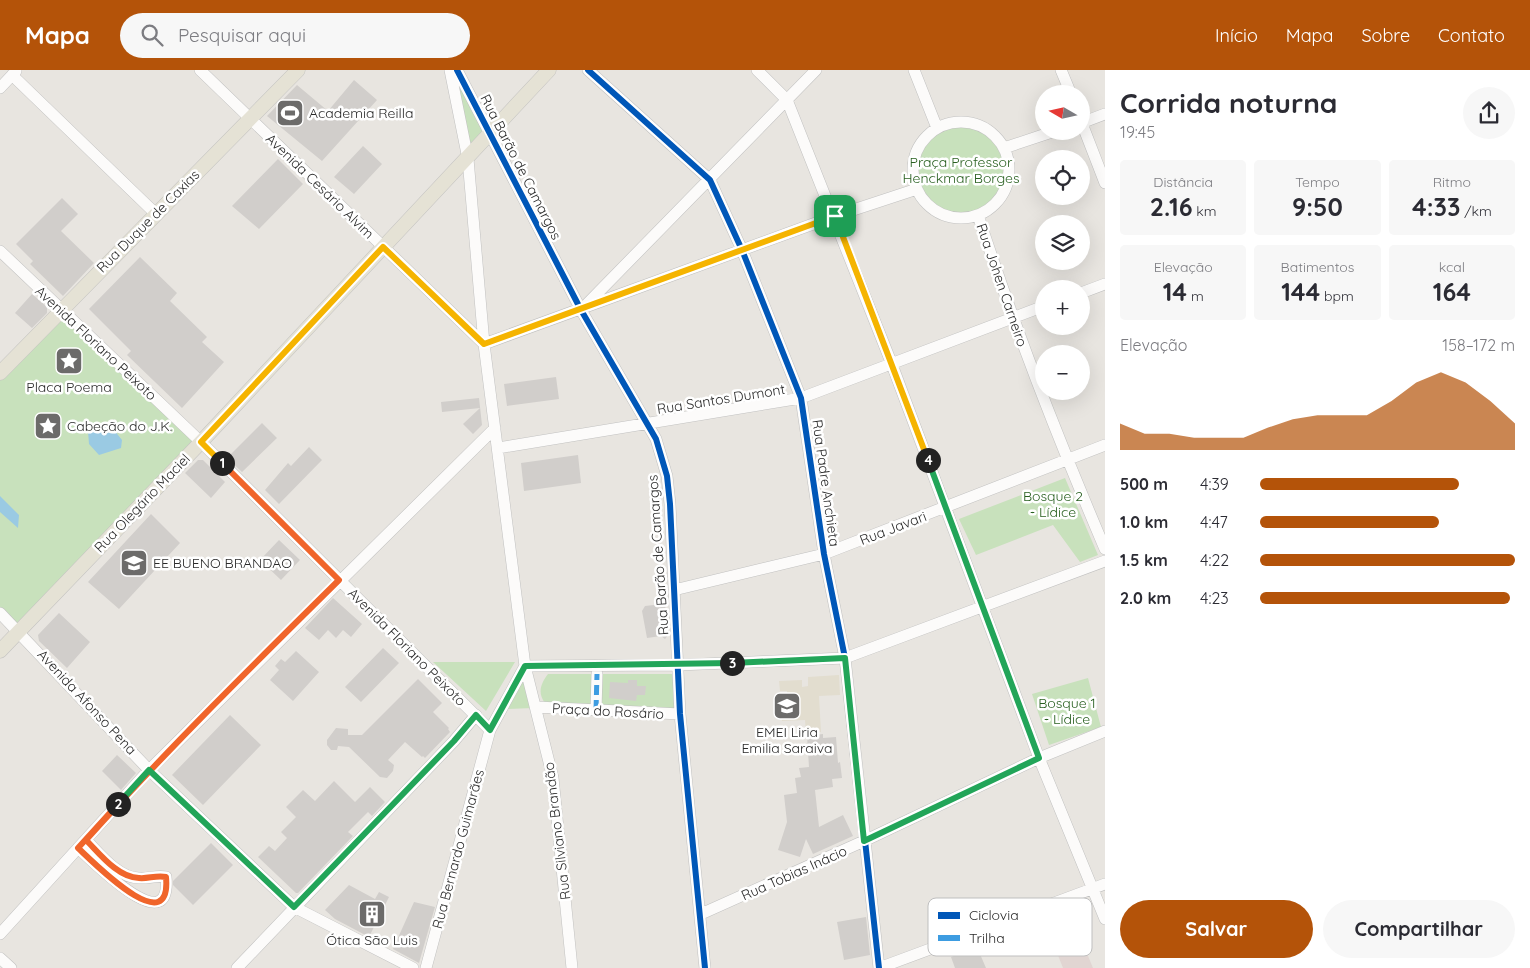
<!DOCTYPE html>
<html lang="pt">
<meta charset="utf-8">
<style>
:root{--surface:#fff;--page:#f7f7f7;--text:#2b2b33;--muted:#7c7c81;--accent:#b45309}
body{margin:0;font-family:Quicksand,sans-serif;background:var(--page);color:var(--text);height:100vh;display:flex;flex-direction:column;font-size:19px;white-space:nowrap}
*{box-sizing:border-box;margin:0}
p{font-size:16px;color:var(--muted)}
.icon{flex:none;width:28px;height:28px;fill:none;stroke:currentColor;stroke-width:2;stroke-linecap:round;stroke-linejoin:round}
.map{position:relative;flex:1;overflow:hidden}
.details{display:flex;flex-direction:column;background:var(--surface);width:425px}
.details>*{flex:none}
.needle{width:32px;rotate:279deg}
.fabs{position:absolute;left:1035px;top:15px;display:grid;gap:10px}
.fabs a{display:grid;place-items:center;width:55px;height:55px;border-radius:50%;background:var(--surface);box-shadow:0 5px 20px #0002;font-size:25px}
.pin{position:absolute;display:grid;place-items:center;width:42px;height:42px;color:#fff;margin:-21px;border-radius:10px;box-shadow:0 2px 8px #0006}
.km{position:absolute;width:25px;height:25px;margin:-12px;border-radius:50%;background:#222;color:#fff;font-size:14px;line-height:25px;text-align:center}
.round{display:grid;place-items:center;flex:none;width:52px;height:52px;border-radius:26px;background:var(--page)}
.summary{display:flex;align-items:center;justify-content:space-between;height:85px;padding:0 15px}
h1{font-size:28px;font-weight:700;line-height:38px}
.stats{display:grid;grid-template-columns:repeat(3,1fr);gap:8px;height:85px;padding:5px 15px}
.stats div{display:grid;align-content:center;border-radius:5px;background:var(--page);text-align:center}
.stats b{font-size:25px;font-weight:700}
.stats small{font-size:14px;font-weight:400}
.stats p{font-size:14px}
.chart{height:140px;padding:10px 15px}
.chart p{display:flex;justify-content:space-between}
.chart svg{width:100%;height:90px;margin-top:5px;fill:var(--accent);opacity:.7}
.cta{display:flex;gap:10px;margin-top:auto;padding:10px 15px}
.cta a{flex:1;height:58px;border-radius:30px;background:var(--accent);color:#fff;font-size:20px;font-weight:700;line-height:58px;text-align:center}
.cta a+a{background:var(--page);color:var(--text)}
ul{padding:0 15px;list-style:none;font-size:16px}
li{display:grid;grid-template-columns:80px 60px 1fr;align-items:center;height:38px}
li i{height:12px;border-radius:6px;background:var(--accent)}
header{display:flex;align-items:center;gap:30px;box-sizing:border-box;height:70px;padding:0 25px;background:var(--accent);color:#fff}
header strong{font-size:24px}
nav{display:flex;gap:28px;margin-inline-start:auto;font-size:18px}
.search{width:350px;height:45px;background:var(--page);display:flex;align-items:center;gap:12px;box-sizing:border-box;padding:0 18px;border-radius:28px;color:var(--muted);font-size:19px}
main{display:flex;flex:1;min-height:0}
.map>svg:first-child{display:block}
.education{fill:#e2ddcf}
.medical{fill:#e1d5d2}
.green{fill:#c8e1bc}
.water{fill:#9acae3}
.building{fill:#d1cecb}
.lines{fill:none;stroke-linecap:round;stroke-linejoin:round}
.minor-casing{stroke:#c1c1c0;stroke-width:12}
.major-casing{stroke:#c4c3c1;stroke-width:15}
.minor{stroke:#fcfbfa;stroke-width:11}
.major{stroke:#e5e2d5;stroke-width:14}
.quiet{stroke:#3d9ce1;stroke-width:5;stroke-dasharray:10 5;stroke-linecap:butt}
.cycleway-casing{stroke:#fff;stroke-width:9}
.cycleway{stroke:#0057b8;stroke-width:6}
.split-1-casing{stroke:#fff;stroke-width:10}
.split-2-casing{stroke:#fff;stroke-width:10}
.split-3-casing{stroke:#fff;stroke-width:10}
.split-4-casing{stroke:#fff;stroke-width:10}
.split-5-casing{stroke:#fff;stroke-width:10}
.split-1{stroke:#f5b400;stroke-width:6}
.split-2{stroke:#f0652b;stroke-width:6}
.split-3{stroke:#22a559;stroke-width:6}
.split-4{stroke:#22a559;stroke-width:6}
.split-5{stroke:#f5b400;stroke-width:6}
.labels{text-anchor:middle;stroke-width:5;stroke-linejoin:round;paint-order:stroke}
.poi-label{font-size:14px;fill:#2a2a2a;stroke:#fff;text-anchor:start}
.park-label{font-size:14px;fill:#296020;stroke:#fff}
.street-label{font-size:14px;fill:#2a2a2a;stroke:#fff}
.key{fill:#fff;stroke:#bfbfbf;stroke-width:1}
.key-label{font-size:14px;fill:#2a2a2a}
</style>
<header>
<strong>Mapa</strong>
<div class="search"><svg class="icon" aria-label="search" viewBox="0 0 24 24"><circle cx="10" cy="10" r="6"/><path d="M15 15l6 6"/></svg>Pesquisar aqui</div>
<nav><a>Início</a><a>Mapa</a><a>Sobre</a><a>Contato</a></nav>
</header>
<main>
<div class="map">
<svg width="1105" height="898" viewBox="0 0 1105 898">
<rect width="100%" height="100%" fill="#e8e5e0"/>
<!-- education -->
<path class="education" d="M839,605L840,625L819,626L821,662L806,663L805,650L782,651L781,627H787V621H780L779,611L802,610V617L808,616V607Z"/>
<!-- medical -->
<path class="medical" d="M1070,840L1086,881L1093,898H1063L1044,850Z"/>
<!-- green -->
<path class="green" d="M457,0L490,65L468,89Z
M914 100a47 47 0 1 1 94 0a47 47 0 1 1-94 0Z
M60,240L205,375L19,560L0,543V303Z
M1065,408L1098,485L1080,492L1053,455L976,485L959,449Z
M433,592H515L486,641Z
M548,604H675L676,640L545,633C537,623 541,613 548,604Z
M524,605L533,638L506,639Z
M1088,608L1101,657L1049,675L1032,624Z"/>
<!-- water -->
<path class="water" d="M110,355L122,370L121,378L99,385L89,374L88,361Z
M0,426L19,445L18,458L0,442Z"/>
<!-- building -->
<path class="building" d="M354,10L377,30L322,91L267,46L297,15L328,41Z
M363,76L382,94L354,124L334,107Z
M278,89L303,114L259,159L232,136Z
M62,128L78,144L61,161L94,193L63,226L30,194L33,191L16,174Z
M140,187L177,223L170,231L207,267L202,272L224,292L182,338L127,285L131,281L89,239Z
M32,224L47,237V243L32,258L15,243Z
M556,307L559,329L507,336L504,314Z
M479,328L482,355L473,364L463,354L480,338L442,342L441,332Z
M262,353L277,368L242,402L227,388Z
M309,377L322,390L279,434L265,420L288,393L291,396Z
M578,385L581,413L524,421L521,393Z
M198,390H203L225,412L211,428L185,403Z
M151,444L180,473L119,539L88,512Z
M279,470L300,490L281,510L260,490Z
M333,528L362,554L351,567L343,560L336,568L328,560L319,570L305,558Z
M662,534L665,535L669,564L665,569L661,566L647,568L642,541L645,536Z
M59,543L90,572L67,598L39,571L38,565Z
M383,578L399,593L361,632L345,617Z
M296,581L319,602L293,631L270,610L279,600L275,596L281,589L285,592Z
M418,609L442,633L433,642L449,658L448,659L450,662L425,688L423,686L422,687L405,672L388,690L394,695L393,701L387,708L380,707L349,677L338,676L337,680H331L327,675V670L336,658L348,659V665H362Z
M628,610H637V616H646L645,625H637L636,631L609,628L610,612L628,613Z
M230,645L261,675L203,735L172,705Z
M823,664V668L836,667L838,693L840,692L842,708L832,709L833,717L815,720L819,757L843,745L853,766L813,784L806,769L800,787L778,780L787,752L784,725L797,723L795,708L801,707L799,698L809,697L807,666Z
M117,685L136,703L121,720L102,701Z
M334,711L355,732L370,717L385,732L372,746L368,742L348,762L353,766L298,823H296L258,787L269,776L275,781L287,768L281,762L296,747L286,737L303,720L315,731Z
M211,773L233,795L193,835L173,815V811Z
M349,815L375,829L379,822L389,827L369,867L335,849L325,840Z
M414,832L435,837L419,893L393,879Z
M866,847L870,885L844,890L837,852Z
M977,877L986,898H955L951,887Z"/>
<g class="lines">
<!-- minor casing -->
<g class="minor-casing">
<path id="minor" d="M200,0L484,274L835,146L917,119
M450,0L468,89L484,274L525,596L553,708L572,898
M457,0L581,240L656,369L667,406L670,434L680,644L705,898
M588,0L710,110L742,180L801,328L824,484L845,588L879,898
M757,0L787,30L891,292L1039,688L1105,849
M914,0L937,58
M1061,0L1071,24
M12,5L156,144
M0,18L16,1
M1081,51L1105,113
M913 100a48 48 0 1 1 96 0a48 48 0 1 1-96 0Z
M1081,53L1105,44
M1004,78L1055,61
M978,145C1015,259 1058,369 1105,479
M0,181L201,372L490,660
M1081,223L1105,214
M585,236L816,0
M498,378L801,328L1044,236
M674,520L824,484L1105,375
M0,543L149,700L294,837L413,898
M525,596L678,595L845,588L1105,491
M537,637L680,644
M596,640L597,604
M78,778C92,790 172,873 166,807C156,805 148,809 139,808C118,808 99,783 86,770
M701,844L864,771L1039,688L1105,661
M0,864L149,700L495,358
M0,888L11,898
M237,898L454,671L476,645
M426,898L490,660L525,596
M879,898L1105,814"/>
</g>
<!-- major casing -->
<g class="major-casing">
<path id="major" d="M0,303L298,0
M0,581L201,372L549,0"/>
</g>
<!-- minor -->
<use href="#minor" class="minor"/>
<!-- major -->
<use href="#major" class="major"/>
<!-- quiet -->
<path class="quiet" d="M596,640L597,604"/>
<!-- cycleway casing -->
<g class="cycleway-casing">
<path id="cycleway" d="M457,0L581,240L656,369L667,406L670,434L680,644L705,898
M588,0L710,110L742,180L801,328L824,484L845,588L879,898"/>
</g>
<!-- cycleway -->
<use href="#cycleway" class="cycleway"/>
</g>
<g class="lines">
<!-- split-1 casing -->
<g class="split-1-casing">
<path id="split-1" d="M222,393L201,372L383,177L484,274L835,146"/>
</g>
<!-- split-2 casing -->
<g class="split-2-casing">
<path id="split-2" d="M118,734L78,778C92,791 172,873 166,807C156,805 148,809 139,808C118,808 99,783 86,770C167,680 253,595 339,510L222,393"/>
</g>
<!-- split-3 casing -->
<g class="split-3-casing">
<path id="split-3" d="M118,734L149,700L294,837L454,671L476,645L490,660L525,596L732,593"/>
</g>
<!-- split-4 casing -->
<g class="split-4-casing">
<path id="split-4" d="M732,593L845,588L864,771L1039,688L928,390"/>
</g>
<!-- split-5 casing -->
<g class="split-5-casing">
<path id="split-5" d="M835,146L928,390"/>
</g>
<!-- split-1 -->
<use href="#split-1" class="split-1"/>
<!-- split-2 -->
<use href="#split-2" class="split-2"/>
<!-- split-3 -->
<use href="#split-3" class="split-3"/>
<!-- split-4 -->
<use href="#split-4" class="split-4"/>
<!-- split-5 -->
<use href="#split-5" class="split-5"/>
</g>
<!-- icons -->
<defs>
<g id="stadium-square" transform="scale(1.4375)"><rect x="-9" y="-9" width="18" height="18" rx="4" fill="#6c6b6a" stroke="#fff"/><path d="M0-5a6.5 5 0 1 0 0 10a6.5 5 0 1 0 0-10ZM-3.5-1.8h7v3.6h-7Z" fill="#fff"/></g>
<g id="sight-square" transform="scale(1.4375)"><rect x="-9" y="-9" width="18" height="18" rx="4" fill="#6c6b6a" stroke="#fff"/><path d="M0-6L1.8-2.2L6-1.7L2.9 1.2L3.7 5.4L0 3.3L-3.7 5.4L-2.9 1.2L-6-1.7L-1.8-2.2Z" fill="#fff"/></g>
<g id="school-square" transform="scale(1.4375)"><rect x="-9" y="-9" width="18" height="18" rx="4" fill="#6c6b6a" stroke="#fff"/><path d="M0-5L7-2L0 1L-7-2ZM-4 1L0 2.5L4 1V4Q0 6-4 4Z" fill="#fff"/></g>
<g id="building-square" transform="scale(1.4375)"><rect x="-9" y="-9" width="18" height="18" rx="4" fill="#6c6b6a" stroke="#fff"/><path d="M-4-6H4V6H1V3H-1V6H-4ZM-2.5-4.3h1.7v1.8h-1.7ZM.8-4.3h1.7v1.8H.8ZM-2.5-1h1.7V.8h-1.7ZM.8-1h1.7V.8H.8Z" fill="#fff"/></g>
</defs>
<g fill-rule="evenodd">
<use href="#stadium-square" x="290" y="43"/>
<use href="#sight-square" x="69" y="291"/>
<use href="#sight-square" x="48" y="356"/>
<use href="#school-square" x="134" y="493"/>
<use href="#school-square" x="787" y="636"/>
<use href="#building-square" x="372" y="844"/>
</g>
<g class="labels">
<!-- poi labels -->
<g class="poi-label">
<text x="309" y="48">Academia Reilla</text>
<text x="69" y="322" text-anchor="middle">Placa Poema</text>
<text x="67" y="361">Cabeção do J.K.</text>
<text x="153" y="498">EE BUENO BRANDAO</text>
<text x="787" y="667" text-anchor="middle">EMEI Liria<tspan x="787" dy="16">Emilia Saraiva</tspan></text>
<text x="372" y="875" text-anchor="middle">Ótica São Luis</text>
</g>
<!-- park labels -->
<g class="park-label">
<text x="961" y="97">Praça Professor<tspan x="961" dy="16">Henckmar Borges</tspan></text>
<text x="1053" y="431">Bosque 2<tspan x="1053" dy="16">- Lídice</tspan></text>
<text x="1067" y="638">Bosque 1<tspan x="1067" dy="16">- Lídice</tspan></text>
</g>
<!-- street labels -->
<g class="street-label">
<text transform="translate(521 97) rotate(63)" y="5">Rua Barão de Camargos</text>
<text transform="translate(320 116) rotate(44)" y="5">Avenida Cesário Alvim</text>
<text transform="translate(148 151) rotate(-45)" y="5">Rua Duque de Caxias</text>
<text transform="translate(1002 215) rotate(71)" y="5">Rua Johen Carneiro</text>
<text transform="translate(96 273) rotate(43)" y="5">Avenida Floriano Peixoto</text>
<text transform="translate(721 329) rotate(-9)" y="5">Rua Santos Dumont</text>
<text transform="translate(826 413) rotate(82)" y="5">Rua Padre Anchieta</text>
<text transform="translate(142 433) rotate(-46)" y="5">Rua Olegário Maciel</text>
<text transform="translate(893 458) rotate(-21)" y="5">Rua Javari</text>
<text transform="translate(658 485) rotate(-94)" y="5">Rua Barão de Camargos</text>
<text transform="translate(407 577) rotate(45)" y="5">Avenida Floriano Peixoto</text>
<text transform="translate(87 632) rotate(47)" y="5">Avenida Afonso Pena</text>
<text transform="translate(608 641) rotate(3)" y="5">Praça do Rosário</text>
<text transform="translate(557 761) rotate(-97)" y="5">Rua Silviano Brandão</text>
<text transform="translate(458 779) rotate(-75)" y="5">Rua Bernardo Guimarães</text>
<text transform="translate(794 803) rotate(-24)" y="5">Rua Tobias Inácio</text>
</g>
</g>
<!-- legend -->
<rect x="928" y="828" width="164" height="58" rx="8" class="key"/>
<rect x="938" y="842" width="22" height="7" fill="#0057b8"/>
<rect x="938" y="865" width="22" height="6" fill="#3d9ce1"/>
<g class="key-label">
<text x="969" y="850">Ciclovia</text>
<text x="969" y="873">Trilha</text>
</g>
</svg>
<div class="fabs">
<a><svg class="needle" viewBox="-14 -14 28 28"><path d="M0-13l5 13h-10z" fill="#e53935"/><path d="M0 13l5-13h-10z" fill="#7c7c81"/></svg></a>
<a><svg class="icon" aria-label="locate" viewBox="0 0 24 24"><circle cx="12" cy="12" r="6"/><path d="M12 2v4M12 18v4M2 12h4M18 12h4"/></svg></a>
<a><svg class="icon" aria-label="layers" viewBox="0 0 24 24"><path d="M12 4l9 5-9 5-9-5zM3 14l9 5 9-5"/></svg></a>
<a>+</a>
<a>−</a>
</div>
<div class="pin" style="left:835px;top:146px;background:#1e9e55"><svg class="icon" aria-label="arrive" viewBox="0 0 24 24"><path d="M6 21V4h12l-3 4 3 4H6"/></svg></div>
<b class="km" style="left:222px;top:393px">1</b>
<b class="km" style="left:118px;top:734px">2</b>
<b class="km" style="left:732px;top:593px">3</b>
<b class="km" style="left:928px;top:390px">4</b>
</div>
<section class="details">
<div class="summary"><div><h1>Corrida noturna</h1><p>19:45</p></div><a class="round"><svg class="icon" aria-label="share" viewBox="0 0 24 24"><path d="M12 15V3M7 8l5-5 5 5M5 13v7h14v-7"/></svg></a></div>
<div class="stats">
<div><p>Distância</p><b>2.16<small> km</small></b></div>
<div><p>Tempo</p><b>9:50</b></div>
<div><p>Ritmo</p><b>4:33<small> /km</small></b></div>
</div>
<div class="stats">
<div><p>Elevação</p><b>14<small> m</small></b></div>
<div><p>Batimentos</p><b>144<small> bpm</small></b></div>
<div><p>kcal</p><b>164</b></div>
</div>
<div class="chart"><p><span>Elevação</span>158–172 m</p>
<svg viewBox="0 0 160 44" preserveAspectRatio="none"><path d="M0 44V31L10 36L20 36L30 38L40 38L50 38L60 33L70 29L80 27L90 27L100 27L110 20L120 11L130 6L140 11L150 20L160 31V44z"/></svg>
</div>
<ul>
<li><b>500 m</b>4:39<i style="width:78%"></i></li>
<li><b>1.0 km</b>4:47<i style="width:70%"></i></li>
<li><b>1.5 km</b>4:22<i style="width:100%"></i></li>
<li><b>2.0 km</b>4:23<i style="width:98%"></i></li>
</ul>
<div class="cta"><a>Salvar</a><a>Compartilhar</a></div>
</section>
</main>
